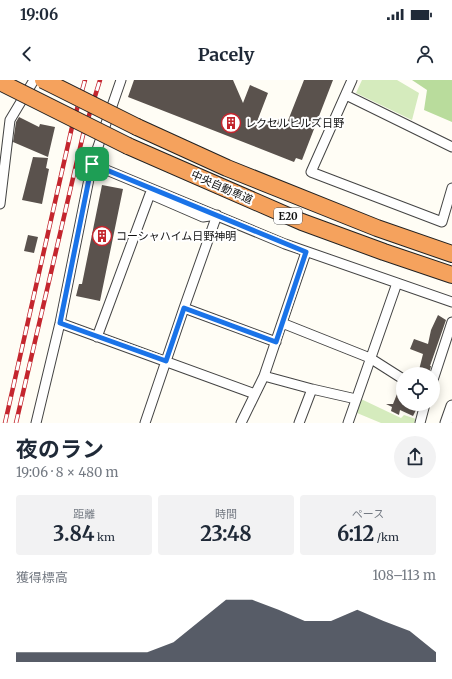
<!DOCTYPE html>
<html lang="ja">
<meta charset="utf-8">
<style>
:root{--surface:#fff;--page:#f2f2f3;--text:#1f2937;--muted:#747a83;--accent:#111827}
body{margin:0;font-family:Merriweather,"Noto Sans JP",serif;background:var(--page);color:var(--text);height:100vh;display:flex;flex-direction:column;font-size:15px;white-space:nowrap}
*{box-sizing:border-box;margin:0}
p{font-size:13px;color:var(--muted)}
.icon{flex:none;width:22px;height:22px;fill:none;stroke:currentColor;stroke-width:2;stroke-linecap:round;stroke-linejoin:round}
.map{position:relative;height:343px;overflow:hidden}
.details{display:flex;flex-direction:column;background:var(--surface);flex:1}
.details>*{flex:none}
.tools{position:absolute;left:396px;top:287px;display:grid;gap:8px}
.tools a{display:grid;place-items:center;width:44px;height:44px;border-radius:50%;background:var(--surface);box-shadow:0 2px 10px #0003;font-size:20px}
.pin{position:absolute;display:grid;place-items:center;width:34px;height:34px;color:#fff;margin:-17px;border-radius:8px;box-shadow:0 2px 6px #0006}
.round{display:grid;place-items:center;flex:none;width:42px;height:42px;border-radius:21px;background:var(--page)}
.overview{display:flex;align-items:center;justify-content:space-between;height:68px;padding:0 16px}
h1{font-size:22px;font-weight:700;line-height:30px}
.metrics{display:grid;grid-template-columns:repeat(3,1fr);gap:6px;height:68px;padding:4px 16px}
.metrics div{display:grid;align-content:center;border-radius:4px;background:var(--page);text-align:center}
.metrics b{font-size:20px;font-weight:700}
.metrics small{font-size:11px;font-weight:400}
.metrics p{font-size:11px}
.chart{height:112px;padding:8px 16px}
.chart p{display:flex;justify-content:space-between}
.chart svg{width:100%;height:72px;margin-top:4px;fill:var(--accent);opacity:.7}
.status{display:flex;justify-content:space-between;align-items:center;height:28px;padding:0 20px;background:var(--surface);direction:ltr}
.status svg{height:11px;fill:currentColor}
header{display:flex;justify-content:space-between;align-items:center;height:52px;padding:0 16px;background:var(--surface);font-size:18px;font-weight:700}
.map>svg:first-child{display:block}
.green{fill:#d5ebbd}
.forest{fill:#b9dc9c}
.building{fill:#5a524d}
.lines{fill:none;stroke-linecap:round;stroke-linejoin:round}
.minor-casing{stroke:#444;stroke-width:11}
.tertiary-casing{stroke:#444;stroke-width:13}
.motorway-casing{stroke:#222;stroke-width:18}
.minor{stroke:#fff;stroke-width:9}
.tertiary{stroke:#fff;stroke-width:11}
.motorway{stroke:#f5a25d;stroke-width:16}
.rail-casing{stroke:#c4262e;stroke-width:4.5}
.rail{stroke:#fff;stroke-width:3;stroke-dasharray:9;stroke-linecap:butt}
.motorway-bridge-casing{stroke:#222;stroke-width:18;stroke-linecap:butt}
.motorway-bridge{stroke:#f5a25d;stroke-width:16}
.route-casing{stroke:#fff;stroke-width:8}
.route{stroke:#1a73e8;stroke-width:5}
.labels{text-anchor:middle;stroke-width:4;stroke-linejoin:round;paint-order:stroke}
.shield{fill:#fff;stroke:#585858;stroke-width:1}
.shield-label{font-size:10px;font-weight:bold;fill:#111}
.poi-label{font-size:11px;fill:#111;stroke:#fff;text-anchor:start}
.street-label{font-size:11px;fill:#111;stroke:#fff}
</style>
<div class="status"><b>19:06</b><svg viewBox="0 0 49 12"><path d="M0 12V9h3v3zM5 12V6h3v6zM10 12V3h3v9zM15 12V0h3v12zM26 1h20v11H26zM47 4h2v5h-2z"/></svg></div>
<header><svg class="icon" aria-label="back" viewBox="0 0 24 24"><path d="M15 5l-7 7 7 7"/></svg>Pacely<svg class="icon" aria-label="person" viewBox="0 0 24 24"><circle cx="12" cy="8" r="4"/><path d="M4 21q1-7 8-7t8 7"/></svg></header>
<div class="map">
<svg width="452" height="343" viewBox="0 0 452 343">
<rect width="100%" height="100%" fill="#fffdf5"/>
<!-- green -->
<path class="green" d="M362,0H397L419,13L412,40L356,13Z
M361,319L401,338L404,335L416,339L414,343H381L357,333Z"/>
<!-- forest -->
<path class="forest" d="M412,0H452V42L424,30L427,10Z"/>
<!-- building -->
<path class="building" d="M134,0H233L243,23L250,5L268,13L258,39L274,46L277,39L287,43L304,0H333L302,80L296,78L294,82L128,17Z
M19,37L39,47L40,44L55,47L48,77L13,62L16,42Z
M33,77L48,78L46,88L49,89L42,124L22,120Z
M102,105L123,109L100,221L76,216L79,204H82Z
M28,155L38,157L34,173L24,171Z
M438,235L446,240L430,286H431L429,294H418L423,274L410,269L414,259L428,264L431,250Z
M401,304L403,305V324H419L413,336L400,330L399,335L391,331L392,327L386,324H393Z"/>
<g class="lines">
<!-- minor casing -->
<g class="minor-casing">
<path id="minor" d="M352,0L311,92L442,142L452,108
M346,15L452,67
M92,84L285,164L452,222
M0,124L10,40L34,0
M184,228L276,262
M60,243L255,314
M282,243L370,278L403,299
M97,257L150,114L203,137L216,135
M264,296L312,309L356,319
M433,300L452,242
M36,343L60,243L92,84L121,0
M145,343L184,228L217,135
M241,343L264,296L306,172
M299,343L312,309
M348,343L397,203
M420,343L425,324"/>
</g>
<!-- tertiary casing -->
<g class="tertiary-casing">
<path id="tertiary" d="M446,343L452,326"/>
</g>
<!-- motorway casing -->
<g class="motorway-casing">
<path id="motorway" d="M137,47L227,88L377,148L452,174
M128,66L302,142L384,172L452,195"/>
</g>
<!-- minor -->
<use href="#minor" class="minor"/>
<!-- tertiary -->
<use href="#tertiary" class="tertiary"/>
<!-- motorway -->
<use href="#motorway" class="motorway"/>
<!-- rail casing -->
<g class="rail-casing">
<path id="rail" d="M5,343L72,47L85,0
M16,343L83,55L100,0"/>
</g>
<!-- rail -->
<use href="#rail" class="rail"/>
<!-- motorway-bridge casing -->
<g class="motorway-bridge-casing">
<path id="motorway-bridge" d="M43,0L137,47
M0,2L128,66"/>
</g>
<!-- motorway-bridge -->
<use href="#motorway-bridge" class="motorway-bridge"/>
</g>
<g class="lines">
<!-- route casing -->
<g class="route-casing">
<path id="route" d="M92,84L306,172L276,262L184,228L166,281L60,243Z"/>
</g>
<!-- route -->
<use href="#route" class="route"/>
</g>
<!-- icons -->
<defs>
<g id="building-ring" transform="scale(1)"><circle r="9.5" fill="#fff" stroke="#c4262e" stroke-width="1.5"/><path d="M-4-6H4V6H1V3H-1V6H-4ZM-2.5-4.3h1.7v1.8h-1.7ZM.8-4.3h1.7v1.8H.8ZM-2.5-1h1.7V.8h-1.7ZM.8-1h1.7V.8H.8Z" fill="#c4262e"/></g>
</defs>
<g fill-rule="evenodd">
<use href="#building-ring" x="231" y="43"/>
<use href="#building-ring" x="102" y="156"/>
</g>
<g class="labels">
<!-- shield labels -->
<rect class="shield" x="274" y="128" width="28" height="16" rx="3"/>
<g class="shield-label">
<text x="288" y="140">E20</text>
</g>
<!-- poi labels -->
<g class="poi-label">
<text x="245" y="47">レクセルヒルズ日野</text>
<text x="116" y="160">コーシャハイム日野神明</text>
</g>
<!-- street labels -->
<g class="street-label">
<text transform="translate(222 107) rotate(24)" y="4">中央自動車道</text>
</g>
</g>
</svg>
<div class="tools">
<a><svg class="icon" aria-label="locate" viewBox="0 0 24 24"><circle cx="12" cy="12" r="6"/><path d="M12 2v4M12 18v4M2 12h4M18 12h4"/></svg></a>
</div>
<div class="pin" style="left:92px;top:84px;background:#1e9e55"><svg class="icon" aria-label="arrive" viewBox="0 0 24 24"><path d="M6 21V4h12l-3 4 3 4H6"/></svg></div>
</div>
<section class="details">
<div class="overview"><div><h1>夜のラン</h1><p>19:06 · 8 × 480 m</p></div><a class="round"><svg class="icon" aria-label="share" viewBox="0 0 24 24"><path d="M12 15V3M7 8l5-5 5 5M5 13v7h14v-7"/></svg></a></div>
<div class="metrics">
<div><p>距離</p><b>3.84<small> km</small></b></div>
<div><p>時間</p><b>23:48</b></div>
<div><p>ペース</p><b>6:12<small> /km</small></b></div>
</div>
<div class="chart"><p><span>獲得標高</span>108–113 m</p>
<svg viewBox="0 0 160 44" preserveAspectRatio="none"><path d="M0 44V38L10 38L20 38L30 38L40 38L50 38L60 32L70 19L80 6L90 6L100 12L110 19L120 19L130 12L140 19L150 25L160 38V44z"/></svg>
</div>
</section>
